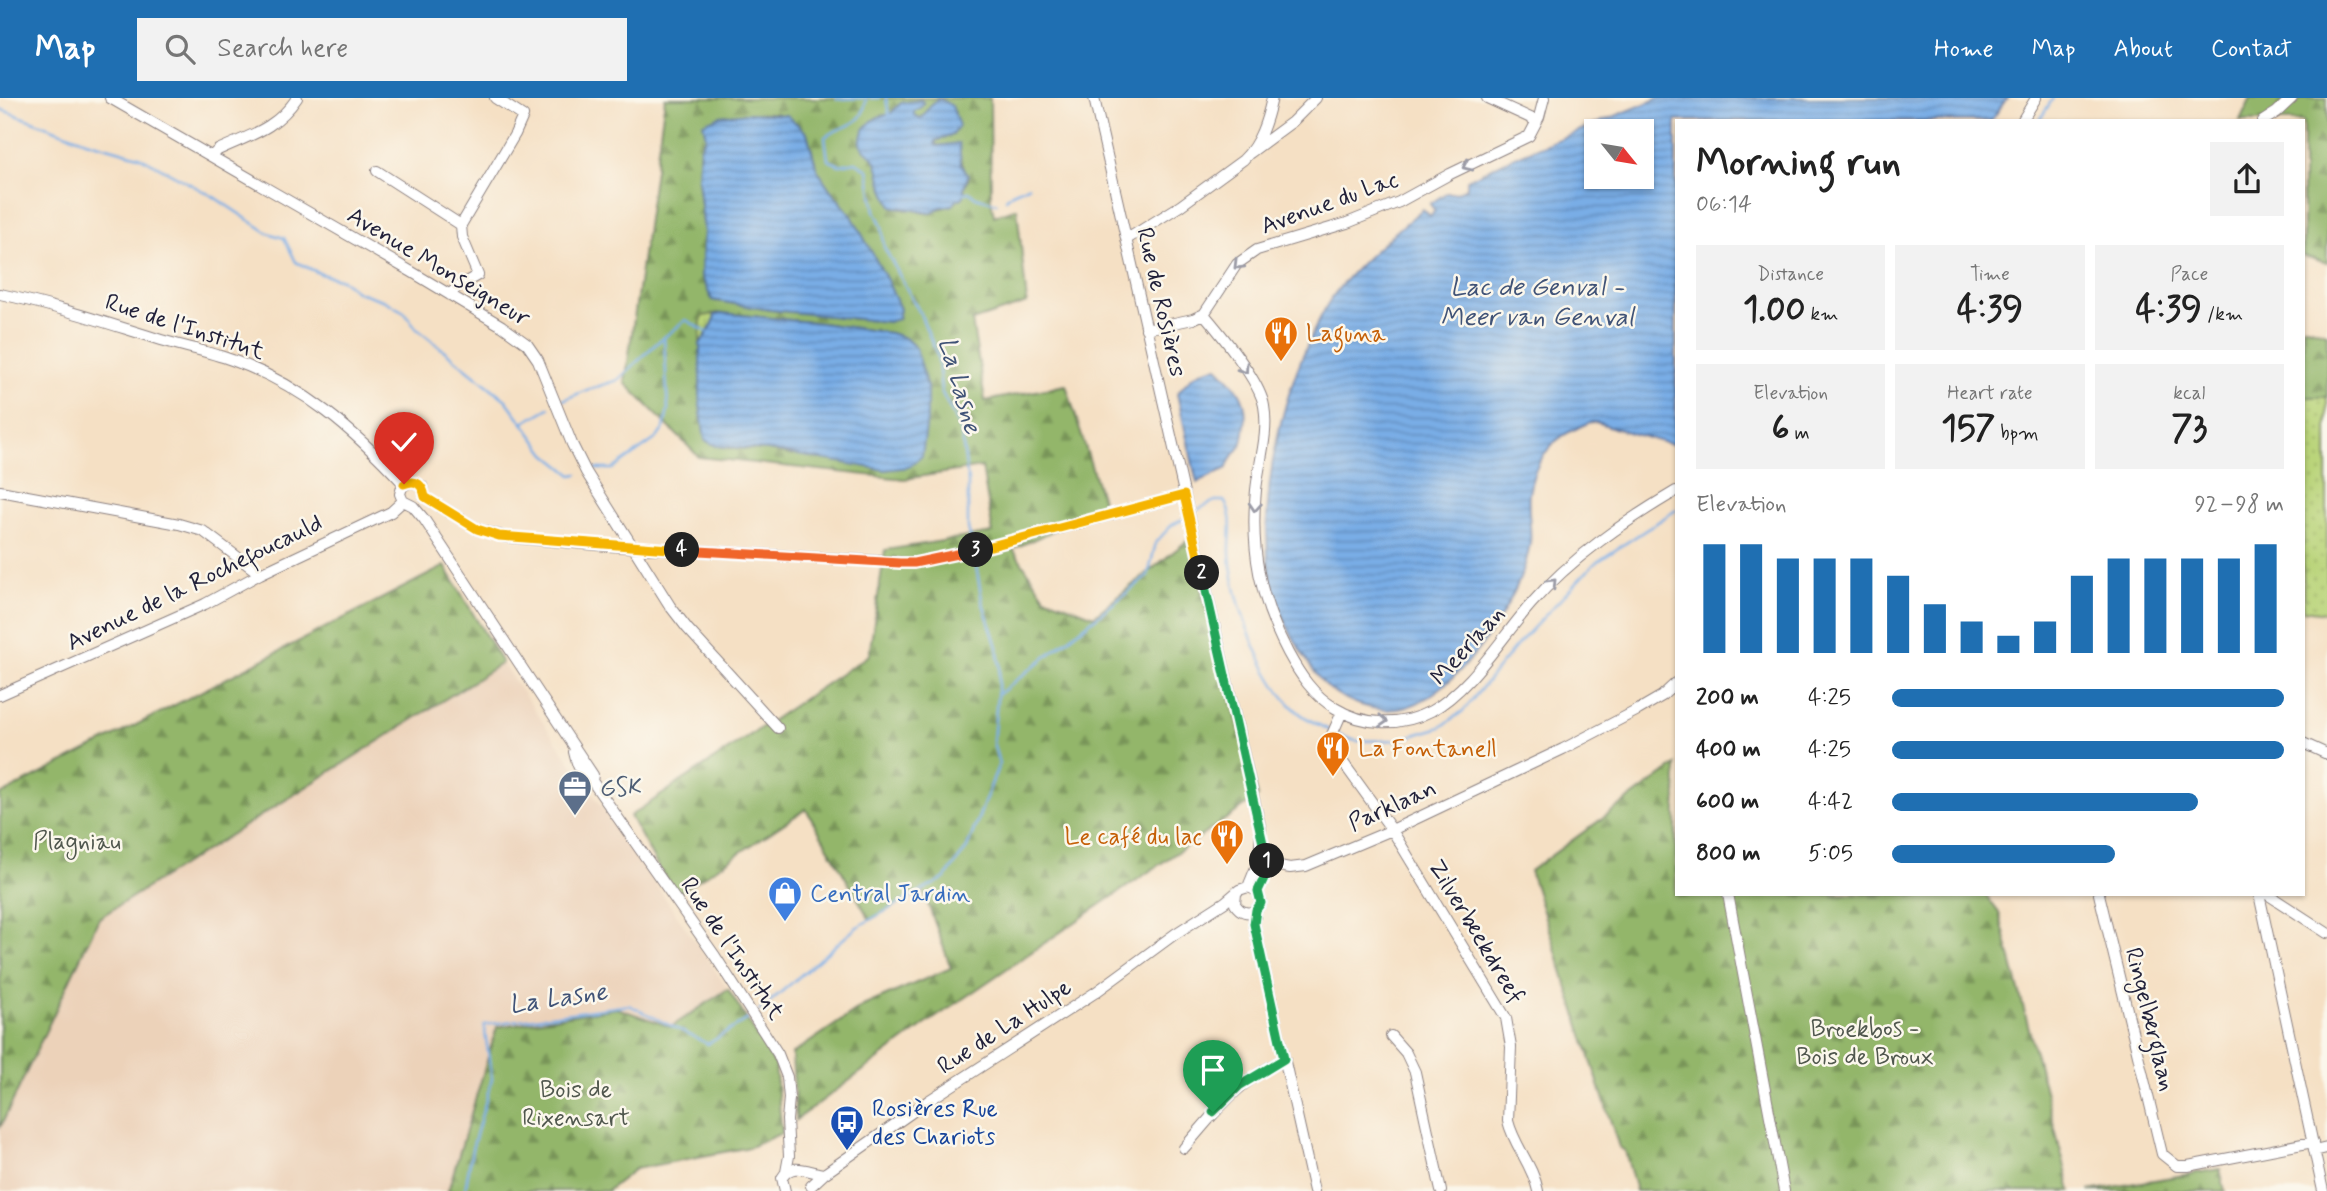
<!DOCTYPE html>
<meta charset="utf-8">
<style>
:root{--surface:#fff;--page:#f2f2f2;--text:#222;--muted:#767676;--accent:#1f6fb2}
body{margin:0;font-family:Mynerve,sans-serif;background:var(--page);color:var(--text);height:100vh;display:flex;flex-direction:column;font-size:26px;white-space:nowrap}
*{box-sizing:border-box;margin:0}
p{font-size:23px;color:var(--muted)}
.icon{flex:none;width:38px;height:38px;fill:none;stroke:currentColor;stroke-width:2;stroke-linecap:round;stroke-linejoin:round}
.map{position:relative;flex:1;overflow:hidden}
.panel{position:absolute;left:1675px;top:21px;width:630px;height:777px;display:flex;flex-direction:column;background:var(--surface);border-radius:0px;box-shadow:0 2px 5px #0004}
.panel>*{flex:none}
.needle{width:46px;rotate:120deg}
.fabs{position:absolute;left:1584px;top:21px;display:grid;gap:14px}
.fabs a{display:grid;place-items:center;width:70px;height:70px;border-radius:0px;background:var(--surface);box-shadow:0 2px 5px #0004;font-size:35px}
.pin{position:absolute;display:grid;place-items:center;width:60px;height:60px;color:#fff;margin:-72px -30px;border-radius:50% 50% 50% 0;rotate:-45deg;box-shadow:0 0 7px #0007}
.pin .icon{rotate:45deg}
.km{position:absolute;width:35px;height:35px;margin:-18px;border-radius:50%;background:#222;color:#fff;font-size:19px;line-height:35px;text-align:center}
.round{display:grid;place-items:center;flex:none;width:74px;height:74px;border-radius:0px;background:var(--page)}
.summary{display:flex;align-items:center;justify-content:space-between;height:119px;padding:0 21px}
h1{font-size:38px;font-weight:700;line-height:52px}
.metrics{display:grid;grid-template-columns:repeat(3,1fr);gap:10px;height:119px;padding:7px 21px}
.metrics div{display:grid;align-content:center;border-radius:0px;background:var(--page);text-align:center}
.metrics b{font-size:35px;font-weight:700}
.metrics small{font-size:19px;font-weight:400}
.metrics p{font-size:19px}
.chart{height:196px;padding:14px 21px}
.chart p{display:flex;justify-content:space-between}
.chart svg{width:100%;height:126px;margin-top:7px;stroke:var(--accent);stroke-width:6}
ul{padding:0 21px;list-style:none;font-size:23px}
li{display:grid;grid-template-columns:112px 84px 1fr;align-items:center;height:52px}
li i{height:18px;border-radius:9px;background:var(--accent)}
header{display:flex;align-items:center;gap:42px;box-sizing:border-box;height:98px;padding:0 35px;background:var(--accent);color:#fff}
header strong{font-size:33px}
nav{display:flex;gap:38px;margin-inline-start:auto;font-size:24px}
.search{width:490px;height:63px;background:var(--page);display:flex;align-items:center;gap:18px;box-sizing:border-box;padding:0 24px;border-radius:0px;color:var(--muted);font-size:26px}
.map>svg:first-child{display:block}
.built{fill:#ecd2b9}
.grass{fill:url(#grass-dots);stroke:#6e7b5a;stroke-width:2}
.forest{fill:url(#forest-firs);stroke:#5a6c52;stroke-width:2;fill-rule:evenodd}
.wetland{fill:url(#wetland-marsh);stroke:#6e7b5a;stroke-width:2}
.water{fill:url(#water-rules);stroke:#4e6890;stroke-width:2;fill-rule:evenodd}
.lines{fill:none;stroke-linecap:round;stroke-linejoin:round}
.stream{stroke:#79ade6;stroke-width:2.5}
.minor-casing{stroke:#8c8180;stroke-width:12}
.minor{stroke:#fff;stroke-width:10}
.oneway{stroke:#9c9ca7}
.split-1-casing{stroke:#fff;stroke-width:14}
.split-2-casing{stroke:#fff;stroke-width:14}
.split-3-casing{stroke:#fff;stroke-width:14}
.split-4-casing{stroke:#fff;stroke-width:14}
.split-5-casing{stroke:#fff;stroke-width:14}
.split-1{stroke:#22a559;stroke-width:9}
.split-2{stroke:#22a559;stroke-width:9}
.split-3{stroke:#f5b400;stroke-width:9}
.split-4{stroke:#f0652b;stroke-width:9}
.split-5{stroke:#f5b400;stroke-width:9}
.labels{text-anchor:middle;stroke-width:5;stroke-linejoin:round;paint-order:stroke}
.street-label{font-size:24px;fill:#22223b;stroke:#fbf7ec}
.food-label{font-size:24px;fill:#c56008;stroke:#fbf7ec;text-anchor:start}
.service-label{font-size:24px;fill:#4e5e75;stroke:#fbf7ec;text-anchor:start}
.park-label{font-size:24px;fill:#50574e;stroke:#fbf7ec}
.shop-label{font-size:24px;fill:#366cbe;stroke:#fbf7ec;text-anchor:start}
.transit-label{font-size:24px;fill:#164399;stroke:#fbf7ec;text-anchor:start}
.water-label{font-size:26px;font-style:italic;fill:#405377;stroke:#fbf7ec}
</style>
<header>
<strong>Map</strong>
<div class="search"><svg class="icon" aria-label="search" viewBox="0 0 24 24"><circle cx="10" cy="10" r="6"/><path d="M15 15l6 6"/></svg>Search here</div>
<nav><a>Home</a><a>Map</a><a>About</a><a>Contact</a></nav>
</header>
<div class="map">
<svg width="2327" height="1093" viewBox="0 0 2327 1093">
<defs>
<pattern id="grass-dots" width="8" height="8" patternUnits="userSpaceOnUse" patternTransform="scale(1.75)"><rect width="8" height="8" fill="#bad47a"/><path d="M2 2h.1M6 6h.1" fill="none" stroke="#a0b66a" stroke-width="1.8" stroke-linecap="round"/></pattern>
<pattern id="forest-firs" width="22" height="20" patternUnits="userSpaceOnUse" patternTransform="scale(1.75)"><rect width="22" height="20" fill="#93b66a"/><path d="M5 1l3.5 6h-7zM16 11l3.5 6h-7z" fill="#789458"/></pattern>
<pattern id="wetland-marsh" width="20" height="14" patternUnits="userSpaceOnUse" patternTransform="scale(1.75)"><rect width="20" height="14" fill="#bad47a"/><path d="M1 5h8M5 5V1M11 12h8M15 12V8" fill="none" stroke="#a0b66a"/></pattern>
<pattern id="water-rules" width="6" height="5" patternUnits="userSpaceOnUse" patternTransform="scale(1.75)"><rect width="6" height="5" fill="#79ade6"/><path d="M0 2.5h6" fill="none" stroke="#638cbc"/></pattern>
</defs>
<rect width="100%" height="100%" fill="#fbf7ec"/>
<filter id="ink" filterUnits="userSpaceOnUse"><feTurbulence type="fractalNoise" baseFrequency=".0143" numOctaves="2"/><feDisplacementMap in="SourceGraphic" scale="14" xChannelSelector="R" yChannelSelector="G"/><feConvolveMatrix kernelMatrix="1 2 1 2 8 2 1 2 1" color-interpolation-filters="sRGB"/></filter>
<filter id="wash" filterUnits="userSpaceOnUse"><feTurbulence type="fractalNoise" baseFrequency=".00686" numOctaves="4" result="noise"/><feDisplacementMap in="SourceGraphic" scale="28" xChannelSelector="R" yChannelSelector="G"/><feGaussianBlur stdDeviation="1.57" result="paint"/><feColorMatrix in="noise" values="0 0 0 0 0 0 0 0 0 0 0 0 0 0 0 0 0 1.4 0 .05"/><feComposite in="paint" operator="in"/></filter>
<g filter="url(#wash)">
<rect width="100%" height="100%" fill="#f5e0c4"/>
<!-- built -->
<path class="built" d="M502,565L728,891L671,929L617,910L497,929L448,1093H0V1030L99,820Z"/>
<!-- grass -->
<path class="grass" d="M2303,299H2327V515L2303,512Z"/>
<!-- forest -->
<path class="forest" d="M665,0H990L991,102L994,118L1017,110L1027,205L972,223L985,303L1066,287L1104,409L1013,451L1045,499L1094,518L1188,442L1258,699L926,926L796,1022L792,956L863,908L951,870L923,792L870,822L806,711L674,798L630,718L869,557L885,452L993,435L982,369L904,381L699,359L625,285ZM909,4L918,10L914,12V17L917,20L923,19L932,5L955,14L953,37L935,43L936,48L944,47L959,55L968,82L964,89L965,95L953,107L924,115L913,111L906,112L892,108L882,87L880,71L873,58L864,32C873,24 876,16 889,17L901,6ZM749,15H777L807,35L817,71L829,90L852,118L900,211L898,221L771,212L712,202L701,177L704,134L698,80L700,50L706,39L705,30L720,18ZM721,215L821,225L890,235L905,240L916,250L792,358L768,352L726,350L708,344C700,304 699,264 701,223L711,216Z
M2251,0H2327V165L2303,158V23H2240Z
M2303,228L2327,235V299H2303Z
M445,468L502,565L99,820L0,1030V697Z
M1676,667V796H1985L1999,815L2071,1093H1636L1625,1053L1619,1049L1530,773Z
M728,891L775,967L782,1035L750,1049L635,1071L607,1093H448L497,929L617,910L671,929Z
M2220,1071L2225,1093H2089Z"/>
<!-- wetland -->
<path class="wetland" d="M721,215L715,217L713,226L700,246L701,223L704,218Z"/>
<!-- water -->
<path class="water" d="M1659,0H2007L1991,23H1676V348C1656,342 1635,336 1614,330C1608,328 1599,324 1593,324C1587,324 1579,330 1573,332C1547,344 1533,369 1529,396C1527,412 1532,429 1530,445C1523,499 1461,592 1407,609C1379,618 1337,603 1319,580C1299,553 1275,511 1270,478C1258,390 1283,288 1325,211C1343,177 1393,136 1423,111L1430,118L1435,113L1430,106L1446,95H1455L1467,90V82L1510,61ZM1596,33H1642V79H1596Z
M940,1L952,8L959,28L953,37L935,43V46L937,48L959,45L961,65L968,78L964,89V98L961,101H957L953,107L941,109L930,115L892,108C889,101 885,95 883,88C879,79 880,70 875,62C871,55 862,53 861,45C859,31 876,16 889,17L901,5L921,2L924,5L921,9L914,13V17L920,20L923,19L932,5Z
M749,15L787,17L807,35L817,71L829,90L852,118L887,182L900,211L898,221L888,224L771,212L712,202L701,177L704,134L698,80L700,50L706,39L703,25L720,18Z
M721,215L821,225L890,235L905,240L916,250L927,289V322L922,358L909,369L885,372L768,352L716,348L705,342L700,308V246L713,226L715,217Z
M1217,269C1235,287 1249,299 1245,326C1244,333 1244,341 1241,347C1236,357 1229,359 1227,370L1197,385L1177,296C1189,280 1198,272 1217,269Z"/>
<g class="lines">
<!-- stream -->
<path class="stream" d="M866,0C864,31 844,25 825,39L828,62L840,67L856,64L868,72L875,113L882,128L884,149L920,215L938,259L941,293L961,333L968,383V430L973,450
M870,0H879
M886,0L889,17
M837,1L863,0
M0,11L86,43L139,58L214,99L268,135L284,140L296,164L321,176L342,182L356,193L385,203L404,214L417,231L506,302L546,356L572,377L578,376
M2039,23L2053,0
M965,95L969,94L976,99L997,105
M1006,101L1012,95L1028,88
M563,302L587,292L618,282L658,244L686,222L707,234
M523,325L549,310
M595,371H613L657,340L664,330L668,312L664,240
M1195,413L1215,403H1224C1235,419 1229,438 1230,456C1233,503 1262,582 1298,614C1307,622 1320,627 1331,633
M999,596L1148,478L1156,444L1172,427L1184,421
M1336,636L1356,643L1397,642L1441,629L1463,613L1517,547L1594,466L1676,412
M759,913L857,829L945,780L967,750L999,666L993,644L1000,568L997,549L982,502L974,456
M465,1093L472,1051L492,981L484,927L629,907L708,946L748,921"/>
</g>
</g>
<g filter="url(#ink)">
<g class="lines">
<!-- minor casing -->
<g class="minor-casing">
<path id="minor" d="M110,0L412,174L502,228L527,246L538,262L572,346L586,374L670,508L687,530L778,630
M1094,0L1261,732L1259,762L1248,789
M1487,0L1537,23
M2022,23L2036,0
M2263,23L2277,14L2292,0
M1250,55L1292,24L1316,0
M213,57L218,52C250,37 276,31 297,0
M377,73L461,127L515,36L523,18L495,0
M1127,141L1180,108L1243,62C1260,46 1267,22 1272,0
M0,196C53,207 103,224 155,240C180,248 207,253 232,262C303,287 354,332 404,386
M450,197L457,189L478,177L462,139L461,127
M1204,216C1221,236 1260,284 1264,308C1269,336 1259,364 1256,392C1250,452 1260,502 1288,555C1300,577 1313,597 1335,610C1364,628 1401,629 1431,613C1471,591 1501,540 1531,506C1572,459 1624,424 1676,393
M1146,231L1193,221L1204,216L1237,166L1257,152L1347,125L1399,104L1450,76L1529,38L1539,19L1544,0
M0,393L179,426L203,433L260,476
M425,399L477,431L506,439L608,448L914,465L996,447L1184,397
M403,403L413,408L424,421L571,644L593,677L592,683L715,858L778,956L787,979L789,1000L787,1022L789,1058L786,1074
M403,403L400,396L402,389L411,383L422,388L425,399
M0,597L205,506L260,476L391,414L403,403
M1342,614L1331,639L1334,652L1392,732L1506,920L1511,949L1508,1023C1514,1048 1533,1067 1538,1093
M2303,645L2327,656
M574,654C577,667 580,676 592,683
M1268,766L1290,770L1306,768L1392,732L1563,651L1638,612L1662,598L1676,585
M1258,793L1268,766L1266,761
M1236,796L1235,806C1240,814 1248,817 1256,812
M1728,796L1784,1093
M2099,796L2162,1056L2177,1068H2188L2313,1044
M2259,796L2323,1093
M2267,796L2327,835
M1391,938L1406,955L1415,974L1441,1093
M1184,1050C1220,1009 1234,986 1285,961
M2314,1053L2327,1050
M811,1088L824,1076L928,1003L1096,894L1175,836L1225,804L1239,792L1248,789L1258,793L1261,805L1256,812L1254,826L1314,1093
M785,1093L782,1080C792,1063 808,1074 824,1076"/>
</g>
<!-- minor -->
<use href="#minor" class="minor"/>
</g>
<!-- one-way arrows -->
<defs><path id="oneway-chevron" d="M-2-3.5L2.5 0L-2 3.5" fill="none" stroke-width="1.6" stroke-linecap="round" stroke-linejoin="round" transform="scale(1.75)"/></defs>
<g class="oneway">
<use href="#oneway-chevron" transform="translate(1467 68) rotate(155)"/>
<use href="#oneway-chevron" transform="translate(1238 167) rotate(135)"/>
<use href="#oneway-chevron" transform="translate(1244 271) rotate(55)"/>
<use href="#oneway-chevron" transform="translate(1255 409) rotate(94)"/>
<use href="#oneway-chevron" transform="translate(1552 485) rotate(-45)"/>
<use href="#oneway-chevron" transform="translate(1383 623) rotate(3)"/>
</g>
</g>
<g class="lines" filter="url(#ink)">
<!-- split-1 casing -->
<g class="split-1-casing">
<path id="split-1" d="M1213,1014L1239,988L1284,961L1254,826L1256,812L1261,805L1258,793L1265,778L1267,763"/>
</g>
<!-- split-2 casing -->
<g class="split-2-casing">
<path id="split-2" d="M1202,475L1267,763"/>
</g>
<!-- split-3 casing -->
<g class="split-3-casing">
<path id="split-3" d="M976,452L1184,397L1202,475"/>
</g>
<!-- split-4 casing -->
<g class="split-4-casing">
<path id="split-4" d="M682,452L900,465H914L976,452"/>
</g>
<!-- split-5 casing -->
<g class="split-5-casing">
<path id="split-5" d="M404,386C417,380 423,388 425,399L477,431L499,438L682,452"/>
</g>
<!-- split-1 -->
<use href="#split-1" class="split-1"/>
<!-- split-2 -->
<use href="#split-2" class="split-2"/>
<!-- split-3 -->
<use href="#split-3" class="split-3"/>
<!-- split-4 -->
<use href="#split-4" class="split-4"/>
<!-- split-5 -->
<use href="#split-5" class="split-5"/>
</g>
<!-- icons -->
<defs>
<g id="restaurant-pin" transform="scale(1.75)"><path d="M0 17L-7.5 6A9.5 9.5 0 1 1 7.5 6Z" fill="#e8710a" stroke="#fbf7ec"/><path d="M-5-6h1v4h1v-4h1v4h1v-4h1v5L-1.5 .5V6h-2V.5L-5-1ZM5-6V6H3V1.5H1.5Q1.5-4 5-6Z" fill="#fff"/></g>
<g id="office-pin" transform="scale(1.75)"><path d="M0 17L-7.5 6A9.5 9.5 0 1 1 7.5 6Z" fill="#5c6f8a" stroke="#fbf7ec"/><path d="M-6-3h4V-5.5h4V-3h4V5H-6ZM-1-4.5V-3h2v-1.5ZM-6 0V1H6V0Z" fill="#fff"/></g>
<g id="shop-pin" transform="scale(1.75)"><path d="M0 17L-7.5 6A9.5 9.5 0 1 1 7.5 6Z" fill="#3f7fe0" stroke="#fbf7ec"/><path d="M-5-2.5h2.3a2.7 3.5 0 0 1 5.4 0H5L5.5 6h-11ZM-1.5-2.5h3a1.5 2.3 0 0 0-3 0Z" fill="#fff"/></g>
<g id="bus-pin" transform="scale(1.75)"><path d="M0 17L-7.5 6A9.5 9.5 0 1 1 7.5 6Z" fill="#1a4fb4" stroke="#fbf7ec"/><path d="M-5-6H5V4H4V6H2V4H-2V6H-4V4H-5ZM-3.5-4V0h7V-4ZM-3.5 1.2v1.5H-2V1.2ZM2 1.2v1.5H3.5V1.2Z" fill="#fff"/></g>
</defs>
<g fill-rule="evenodd">
<use href="#restaurant-pin" x="1281" y="235"/>
<use href="#restaurant-pin" x="1333" y="650"/>
<use href="#office-pin" x="575" y="689"/>
<use href="#restaurant-pin" x="1227" y="738"/>
<use href="#shop-pin" x="785" y="795"/>
<use href="#bus-pin" x="847" y="1024"/>
</g>
<g class="labels">
<!-- street labels -->
<g class="street-label">
<text transform="translate(1329 104) rotate(-20)" y="8">Avenue du Lac</text>
<text transform="translate(439 168) rotate(31)" y="8">Avenue Monseigneur</text>
<text transform="translate(1162 204) rotate(77)" y="8">Rue de Rosières</text>
<text transform="translate(185 228) rotate(18)" y="8">Rue de l'Institut</text>
<text transform="translate(194 484) rotate(-26)" y="8">Avenue de la Rochefoucauld</text>
<text transform="translate(1467 547) rotate(-48)" y="8">Meerlaan</text>
<text transform="translate(1392 707) rotate(-24)" y="8">Parklaan</text>
<text transform="translate(1477 833) rotate(59)" y="8">Zilverbeekdreef</text>
<text transform="translate(733 850) rotate(56)" y="8">Rue de l'Institut</text>
<text transform="translate(2151 921) rotate(76)" y="8">Ringelberglaan</text>
<text transform="translate(1004 928) rotate(-33)" y="8">Rue de La Hulpe</text>
</g>
<!-- food labels -->
<g class="food-label">
<text x="1306" y="243">Laguna</text>
<text x="1358" y="658">La Fontanell</text>
<text x="1202" y="746" text-anchor="end">Le café du lac</text>
</g>
<!-- service labels -->
<g class="service-label">
<text x="600" y="697">GSK</text>
</g>
<!-- park labels -->
<g class="park-label">
<text x="77" y="751">Plagniau</text>
<text x="1865" y="938">Broekbos -<tspan x="1865" dy="28">Bois de Broux</tspan></text>
<text x="576" y="999">Bois de<tspan x="576" dy="28">Rixensart</tspan></text>
</g>
<!-- shop labels -->
<g class="shop-label">
<text x="810" y="803">Central Jardin</text>
</g>
<!-- transit labels -->
<g class="transit-label">
<text x="872" y="1018">Rosières Rue<tspan x="872" dy="28">des Chariots</tspan></text>
</g>
<!-- water labels -->
<g class="water-label">
<text x="1537" y="197">Lac de Genval -<tspan x="1537" dy="30">Meer van Genval</tspan></text>
<text transform="translate(961 287) rotate(74)" y="9">La Lasne</text>
<text transform="translate(558 899) rotate(-8)" y="9">La Lasne</text>
</g>
</g>
</svg>
<div class="fabs">
<a><svg class="needle" viewBox="-14 -14 28 28"><path d="M0-13l5 13h-10z" fill="#e53935"/><path d="M0 13l5-13h-10z" fill="#767676"/></svg></a>
</div>
<div class="pin" style="left:1213px;top:1014px;background:#1e9e55"><svg class="icon" aria-label="arrive" viewBox="0 0 24 24"><path d="M6 21V4h12l-3 4 3 4H6"/></svg></div>
<div class="pin" style="left:404px;top:386px;background:#d93025"><svg class="icon" aria-label="check" viewBox="0 0 24 24"><path d="M5 12l5 5 9-10"/></svg></div>
<b class="km" style="left:1267px;top:763px">1</b>
<b class="km" style="left:1202px;top:475px">2</b>
<b class="km" style="left:976px;top:452px">3</b>
<b class="km" style="left:682px;top:452px">4</b>
<section class="panel">
<div class="summary"><div><h1>Morning run</h1><p>06:14</p></div><a class="round"><svg class="icon" aria-label="share" viewBox="0 0 24 24"><path d="M12 15V3M7 8l5-5 5 5M5 13v7h14v-7"/></svg></a></div>
<div class="metrics">
<div><p>Distance</p><b>1.00<small> km</small></b></div>
<div><p>Time</p><b>4:39</b></div>
<div><p>Pace</p><b>4:39<small> /km</small></b></div>
</div>
<div class="metrics">
<div><p>Elevation</p><b>6<small> m</small></b></div>
<div><p>Heart rate</p><b>157<small> bpm</small></b></div>
<div><p>kcal</p><b>73</b></div>
</div>
<div class="chart"><p><span>Elevation</span>92–98 m</p>
<svg viewBox="0 0 160 44" preserveAspectRatio="none"><path d="M5 44V6M15 44V6M25 44V11M35 44V11M45 44V11M55 44V17M65 44V27M75 44V33M85 44V38M95 44V33M105 44V17M115 44V11M125 44V11M135 44V11M145 44V11M155 44V6"/></svg>
</div>
<ul>
<li><b>200 m</b>4:25<i style="width:100%"></i></li>
<li><b>400 m</b>4:25<i style="width:100%"></i></li>
<li><b>600 m</b>4:42<i style="width:78%"></i></li>
<li><b>800 m</b>5:05<i style="width:57%"></i></li>
</ul>
</section>
</div>
